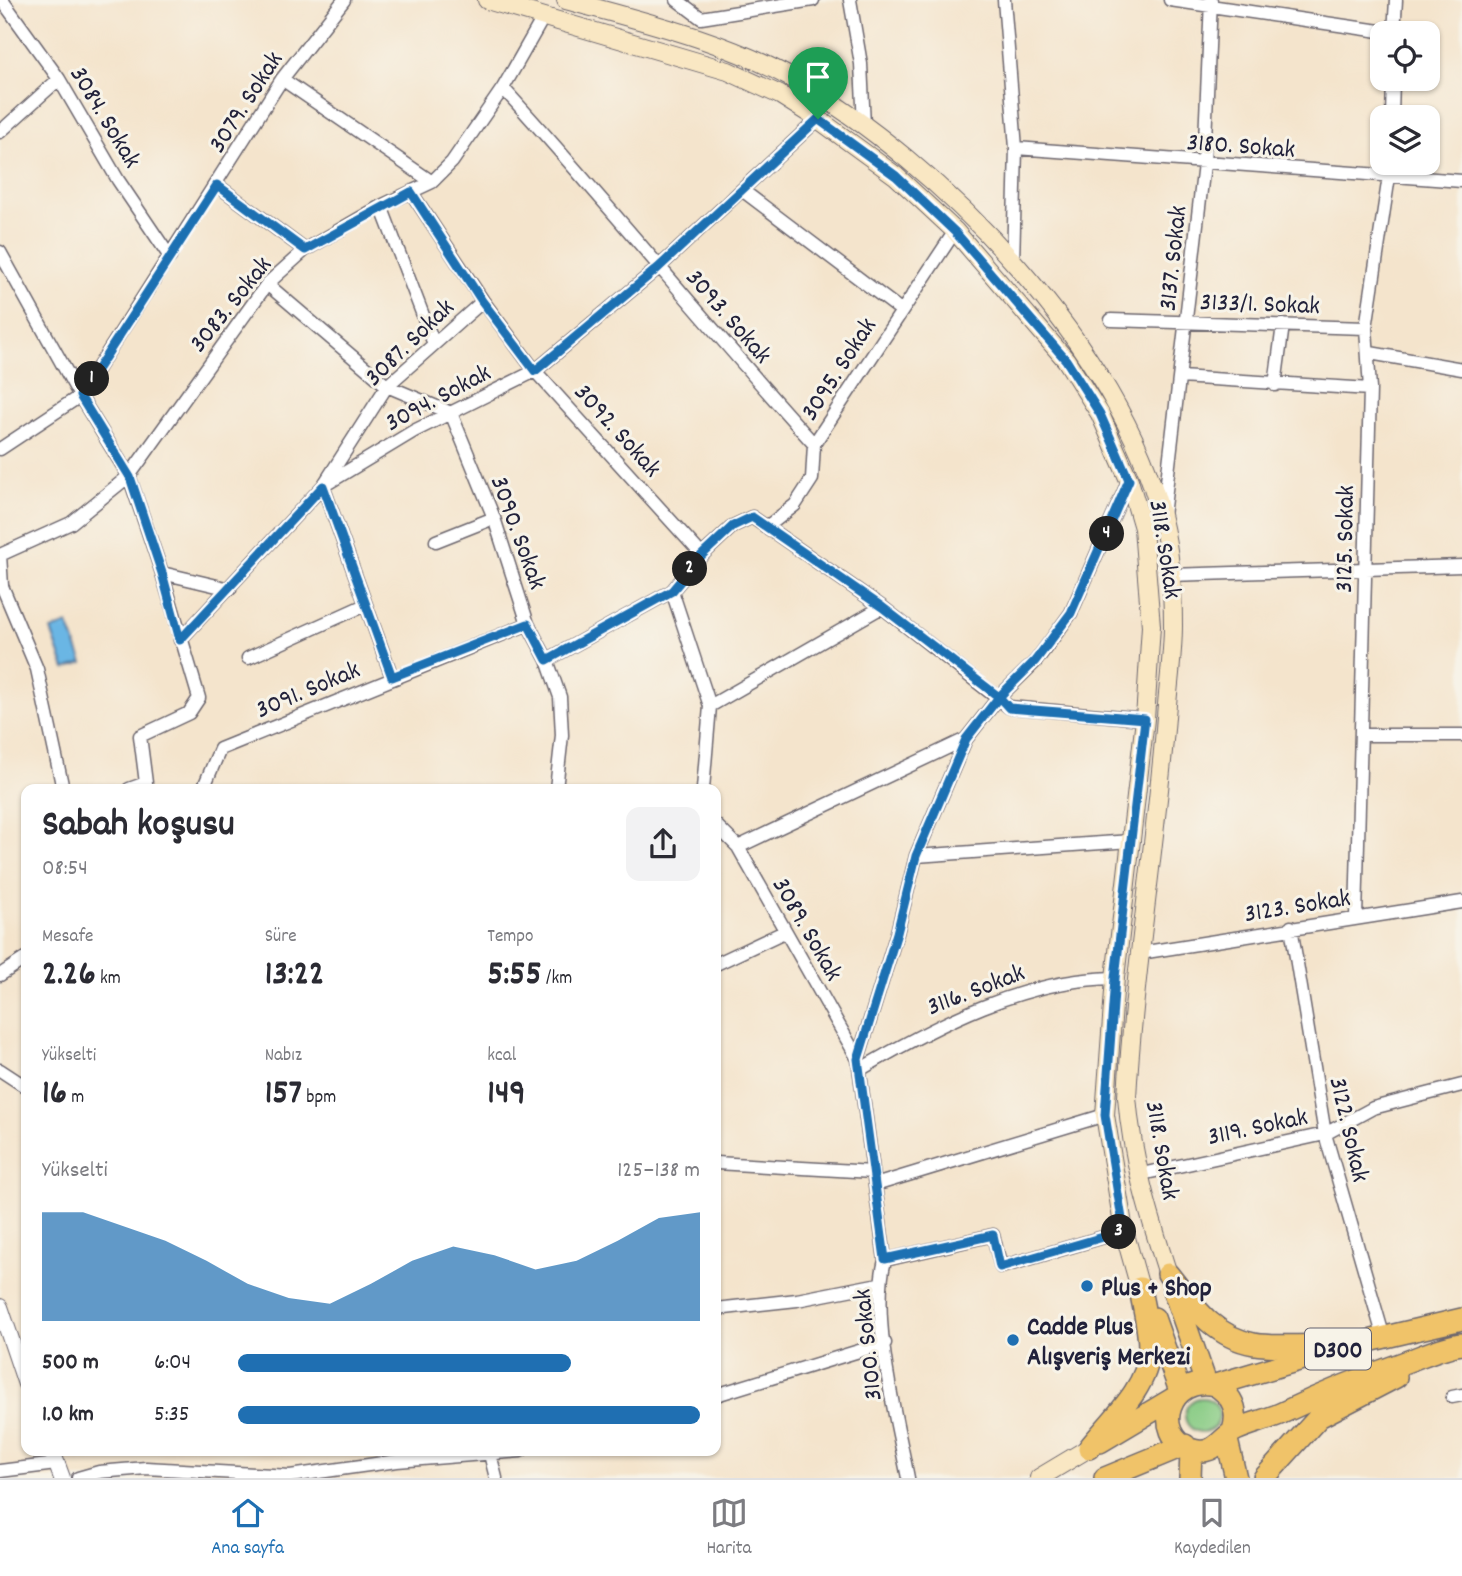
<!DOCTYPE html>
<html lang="tr">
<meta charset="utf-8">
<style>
:root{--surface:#fff;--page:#f2f2f3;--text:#2b2b33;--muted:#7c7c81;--line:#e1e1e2;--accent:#1f6fb2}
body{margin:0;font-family:Dekko,sans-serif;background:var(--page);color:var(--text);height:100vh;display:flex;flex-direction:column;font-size:26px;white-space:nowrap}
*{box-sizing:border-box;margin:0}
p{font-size:23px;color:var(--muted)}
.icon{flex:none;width:38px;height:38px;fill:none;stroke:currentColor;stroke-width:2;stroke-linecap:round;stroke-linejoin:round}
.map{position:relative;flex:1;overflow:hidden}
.sheet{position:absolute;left:21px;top:784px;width:700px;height:672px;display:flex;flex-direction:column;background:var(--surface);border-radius:14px;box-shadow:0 2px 5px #0004}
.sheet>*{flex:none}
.controls{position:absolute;left:1370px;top:21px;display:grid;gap:14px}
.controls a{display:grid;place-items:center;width:70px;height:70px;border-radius:14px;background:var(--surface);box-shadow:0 2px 5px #0004;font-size:35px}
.pin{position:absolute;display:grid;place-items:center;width:60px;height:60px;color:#fff;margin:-72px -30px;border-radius:50% 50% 50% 0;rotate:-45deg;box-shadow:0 0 7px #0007}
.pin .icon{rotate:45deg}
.km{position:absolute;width:35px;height:35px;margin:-18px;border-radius:50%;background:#222;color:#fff;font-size:19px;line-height:35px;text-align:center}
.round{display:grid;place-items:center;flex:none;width:74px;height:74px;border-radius:14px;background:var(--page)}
.overview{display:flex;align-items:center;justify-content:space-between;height:119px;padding:0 21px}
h1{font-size:38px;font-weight:800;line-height:52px}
.metrics{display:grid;grid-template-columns:repeat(3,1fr);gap:10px;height:119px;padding:7px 21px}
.metrics div{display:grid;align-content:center}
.metrics b{font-size:35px;font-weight:800}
.metrics small{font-size:19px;font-weight:400}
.metrics p{font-size:19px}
.chart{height:196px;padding:14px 21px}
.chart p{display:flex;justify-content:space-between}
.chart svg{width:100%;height:126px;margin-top:7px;fill:var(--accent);opacity:.7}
ul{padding:0 21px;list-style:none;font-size:23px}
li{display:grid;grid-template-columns:112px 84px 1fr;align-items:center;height:52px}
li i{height:18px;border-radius:9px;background:var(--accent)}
.dock{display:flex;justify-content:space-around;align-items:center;height:98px;border-top:2px solid var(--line);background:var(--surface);font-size:19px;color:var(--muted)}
.dock a{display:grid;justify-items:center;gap:4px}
.dock .on{color:var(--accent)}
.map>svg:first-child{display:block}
.green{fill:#89cc85;stroke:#567760;stroke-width:2}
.water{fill:#6bb6e4;stroke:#466c90;stroke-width:2}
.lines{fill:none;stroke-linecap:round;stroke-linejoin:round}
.minor-casing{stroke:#6c666e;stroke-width:15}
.tertiary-casing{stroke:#6c666e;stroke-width:18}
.secondary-casing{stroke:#6c666e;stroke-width:20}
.trunk-casing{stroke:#6c666e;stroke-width:24}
.minor{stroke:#fff;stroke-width:12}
.tertiary{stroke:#fff;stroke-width:16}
.secondary{stroke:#f9e7c3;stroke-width:18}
.trunk{stroke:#f0c369;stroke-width:21}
.route-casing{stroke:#fff;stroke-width:14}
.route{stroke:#1f6fb2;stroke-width:9}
.poi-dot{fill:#1f6fb2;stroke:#f7f3e8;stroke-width:2.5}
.labels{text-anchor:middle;stroke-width:6;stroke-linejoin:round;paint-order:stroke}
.shield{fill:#f7f3e8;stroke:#62616f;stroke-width:2}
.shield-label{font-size:24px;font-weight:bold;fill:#22223b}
.street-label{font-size:26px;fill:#22223b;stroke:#f7f3e8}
.poi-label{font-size:26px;font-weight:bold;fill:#22223b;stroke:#f7f3e8;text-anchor:start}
</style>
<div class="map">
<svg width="1462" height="1478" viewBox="0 0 1462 1478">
<rect width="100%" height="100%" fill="#f7f3e8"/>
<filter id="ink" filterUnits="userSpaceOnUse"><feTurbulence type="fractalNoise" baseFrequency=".0143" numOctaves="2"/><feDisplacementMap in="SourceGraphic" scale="14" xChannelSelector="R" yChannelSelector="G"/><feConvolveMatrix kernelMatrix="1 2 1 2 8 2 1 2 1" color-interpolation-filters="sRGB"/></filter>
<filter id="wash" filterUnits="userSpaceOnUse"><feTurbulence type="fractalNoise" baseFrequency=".00686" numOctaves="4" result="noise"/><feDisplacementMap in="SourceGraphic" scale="28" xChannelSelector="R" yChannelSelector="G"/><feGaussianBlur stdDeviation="1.57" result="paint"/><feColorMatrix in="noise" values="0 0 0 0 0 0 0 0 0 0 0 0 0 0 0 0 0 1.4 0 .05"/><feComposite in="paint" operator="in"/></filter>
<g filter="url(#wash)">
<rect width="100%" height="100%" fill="#f4e4cc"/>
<!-- green -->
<path class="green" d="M1185 1415a17 17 0 1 1 34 0a17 17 0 1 1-34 0Z"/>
<!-- water -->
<path class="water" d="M68,624L83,663L65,669L51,630Z"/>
</g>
<g filter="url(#ink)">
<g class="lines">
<!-- minor casing -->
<g class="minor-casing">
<path id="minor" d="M2,0L59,79L118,180L170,257
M677,0L701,18L813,0
M850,0L861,64L864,125
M1004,0L1016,148L1013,263
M1170,0L1393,33
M1394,33L1396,0
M282,79L432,182
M503,88C609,204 708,327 814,444
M1392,117L1393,79
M0,132L59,79
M1016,148L1462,181
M217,185L305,250
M742,190L902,311
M411,192L483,301L535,371L702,555
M381,206L434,344
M0,252L80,396L129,476L162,573
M267,284L387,386L451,413
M1111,320L1366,328
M1370,353L1462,369
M1180,377L1370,389
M1275,385L1283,325
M451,413L494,518L528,624L547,660L560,697L562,735L556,789
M0,449L80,396L282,79L344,0
M323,486L414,431L535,371L658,268L818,119
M323,486L392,677
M1163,516L1204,164L1211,0
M768,526L795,505L812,479L814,444L955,231
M436,541L494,518
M0,555L71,523L129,476L267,284L305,250L381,206L432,182L452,162L503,88L544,16
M0,555L2,586
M1170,575L1462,566
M0,587L2,586L37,669L63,789
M672,591L710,706L703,789
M180,640L323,486L387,386L483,301
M248,658L365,605
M547,660L672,591L702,555L733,526L752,517L882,607L1009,707L1145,719
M710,706L882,607
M1361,735H1462
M129,789L146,783L140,736L189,713L199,698L162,573L230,589
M203,789L220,749L528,624
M716,825L738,847L858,1059
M738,847L966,739
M916,856L1131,841
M1356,918L1370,389L1366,328L1391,163
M1291,927L1325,1134L1384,1338
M1140,953L1462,902
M716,964L784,932
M0,975L26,958
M861,1069C938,1024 1024,979 1115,978
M0,1070L26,1087
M716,1163L873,1172
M1137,1175L1325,1134L1373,1108L1462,1085
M875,1185L1105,1115
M885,1260L993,1235L1001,1267L1124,1231
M716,1309L797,1300L879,1284
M716,1395L885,1343
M1452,1397L1462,1395
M490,1454L496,1478
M0,1471L56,1464
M78,1478L99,1472L146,1468L290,1476L397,1461L521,1451
M908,1478C896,1417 870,1318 885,1260L858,1059L897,933L916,856L966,739L999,697L1036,661L1071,613L1129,480"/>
</g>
<!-- tertiary casing -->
<g class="tertiary-casing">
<path id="tertiary" d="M0,1307L26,1384
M52,1451L62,1478"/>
</g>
<!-- secondary casing -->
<g class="secondary-casing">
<path id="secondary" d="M487,0L728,71L780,95L818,119L896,176L955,231L1066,360L1100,414L1129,480L1143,528L1151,626L1145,719L1115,978L1105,1115L1124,1231L1140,1288
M566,0C642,21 724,40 793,79C941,163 1122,350 1162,519C1170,552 1173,591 1173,625C1173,655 1168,687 1166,717C1156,844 1134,970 1127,1097C1132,1159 1149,1215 1168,1274
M1039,1478L1089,1448"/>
</g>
<!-- trunk casing -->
<g class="trunk-casing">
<path id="trunk" d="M1168,1274C1192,1304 1213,1337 1254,1344C1278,1348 1305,1344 1330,1346
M1173,1289L1206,1383
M1154,1318L1180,1391
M1215,1385L1343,1347L1462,1319
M1233,1431C1239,1411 1233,1396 1215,1385C1169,1374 1151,1434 1190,1449C1214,1458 1221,1437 1236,1430C1251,1423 1267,1420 1282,1413C1324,1393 1366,1376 1411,1360C1427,1354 1445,1346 1462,1344
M1227,1440L1236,1478
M1100,1442L1174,1398
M1089,1448C1110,1421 1148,1388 1149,1352C1150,1331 1143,1308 1140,1288
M1105,1478L1185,1445
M1190,1478L1191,1450
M1264,1478L1319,1417L1396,1377"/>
</g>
<!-- minor -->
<use href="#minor" class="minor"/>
<!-- tertiary -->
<use href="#tertiary" class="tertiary"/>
<!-- secondary -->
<use href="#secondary" class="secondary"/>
<!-- trunk -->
<use href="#trunk" class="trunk"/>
</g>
</g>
<g class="lines" filter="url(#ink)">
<!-- route casing -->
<g class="route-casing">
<path id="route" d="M818,119L658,268L535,371L482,301L411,192L305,250L217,185L80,396L130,477L162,573L180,640L323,486L392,677L528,624L547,660L672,591L702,555L733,526L752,517L882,607L999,697L1009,708L1145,719L1115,978L1105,1115L1124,1231L1000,1267L993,1235L885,1259L858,1059L897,933L916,856L966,739L999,697L1035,661L1071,613L1129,480L1100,414L1066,360L955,232L896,176L818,119"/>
</g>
<!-- route -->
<use href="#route" class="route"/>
</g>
<!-- markers -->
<g class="poi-dot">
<circle cx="1087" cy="1286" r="7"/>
<circle cx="1013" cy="1340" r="7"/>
</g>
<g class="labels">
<!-- shield labels -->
<rect class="shield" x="1305" y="1328.5" width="66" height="41" rx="5"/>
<g class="shield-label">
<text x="1338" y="1357">D300</text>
</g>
<!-- street labels -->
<g class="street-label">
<text transform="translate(244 101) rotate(-57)" y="9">3079. Sokak</text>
<text transform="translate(107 116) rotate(59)" y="9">3084. Sokak</text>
<text transform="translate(1241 144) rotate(4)" y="9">3180. Sokak</text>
<text transform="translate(1171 258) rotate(-84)" y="9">3137. Sokak</text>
<text transform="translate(1260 302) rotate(2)" y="9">3133/1. Sokak</text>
<text transform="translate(229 303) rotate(-51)" y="9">3083. Sokak</text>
<text transform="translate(730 315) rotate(49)" y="9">3093. Sokak</text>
<text transform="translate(408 341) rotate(-44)" y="9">3087. Sokak</text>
<text transform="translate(837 368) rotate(-57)" y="9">3095. Sokak</text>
<text transform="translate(437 396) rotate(-28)" y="9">3094. Sokak</text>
<text transform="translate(619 429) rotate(48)" y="9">3092. Sokak</text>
<text transform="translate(520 532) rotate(70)" y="9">3090. Sokak</text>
<text transform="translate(1343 539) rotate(-89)" y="9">3125. Sokak</text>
<text transform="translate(1167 549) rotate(81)" y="9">3118. Sokak</text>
<text transform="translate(307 688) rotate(-23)" y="9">3091. Sokak</text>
<text transform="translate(1297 904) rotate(-9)" y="9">3123. Sokak</text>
<text transform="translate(809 928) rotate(60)" y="9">3089. Sokak</text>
<text transform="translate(975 988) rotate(-21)" y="9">3116. Sokak</text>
<text transform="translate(1257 1125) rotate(-12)" y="9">3119. Sokak</text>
<text transform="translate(1351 1129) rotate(77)" y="9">3122. Sokak</text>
<text transform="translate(1164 1150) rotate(80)" y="9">3118. Sokak</text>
<text transform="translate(866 1345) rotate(-96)" y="9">3100. Sokak</text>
</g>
<!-- poi labels -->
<g class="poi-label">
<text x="1101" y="1295">Plus + Shop</text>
<text x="1027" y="1334">Cadde Plus<tspan x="1027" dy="30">Alışveriş Merkezi</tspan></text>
</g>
</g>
</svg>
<div class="controls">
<a><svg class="icon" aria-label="locate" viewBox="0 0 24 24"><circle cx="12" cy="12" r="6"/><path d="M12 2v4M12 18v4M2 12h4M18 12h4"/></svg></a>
<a><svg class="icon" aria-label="layers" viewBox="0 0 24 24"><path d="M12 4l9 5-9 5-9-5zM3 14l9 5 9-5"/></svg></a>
</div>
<div class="pin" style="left:818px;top:119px;background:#1e9e55"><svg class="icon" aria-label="arrive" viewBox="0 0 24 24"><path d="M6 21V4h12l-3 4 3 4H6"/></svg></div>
<b class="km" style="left:92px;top:379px">1</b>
<b class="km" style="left:690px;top:569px">2</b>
<b class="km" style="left:1119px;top:1232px">3</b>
<b class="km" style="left:1107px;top:534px">4</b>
<section class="sheet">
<div class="overview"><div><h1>Sabah koşusu</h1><p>08:54</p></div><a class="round"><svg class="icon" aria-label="share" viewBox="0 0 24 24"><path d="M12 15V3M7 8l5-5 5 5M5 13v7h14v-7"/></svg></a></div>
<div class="metrics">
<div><p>Mesafe</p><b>2.26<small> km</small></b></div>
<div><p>Süre</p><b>13:22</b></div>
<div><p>Tempo</p><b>5:55<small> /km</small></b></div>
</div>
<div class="metrics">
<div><p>Yükselti</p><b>16<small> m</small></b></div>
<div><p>Nabız</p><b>157<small> bpm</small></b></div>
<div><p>kcal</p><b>149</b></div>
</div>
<div class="chart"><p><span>Yükselti</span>125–138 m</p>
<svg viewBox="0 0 160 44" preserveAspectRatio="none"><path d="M0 44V6L10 6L20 11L30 16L40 23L50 31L60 36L70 38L80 31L90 23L100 18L110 21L120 26L130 23L140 16L150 8L160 6V44z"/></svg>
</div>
<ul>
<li><b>500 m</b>6:04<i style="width:72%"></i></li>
<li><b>1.0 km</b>5:35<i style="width:100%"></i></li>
</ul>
</section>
</div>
<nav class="dock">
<a class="on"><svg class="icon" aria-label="home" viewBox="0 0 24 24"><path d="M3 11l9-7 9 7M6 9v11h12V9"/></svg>Ana sayfa</a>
<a><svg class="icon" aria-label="map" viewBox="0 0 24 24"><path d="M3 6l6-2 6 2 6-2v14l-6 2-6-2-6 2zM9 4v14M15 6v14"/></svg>Harita</a>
<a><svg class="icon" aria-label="saved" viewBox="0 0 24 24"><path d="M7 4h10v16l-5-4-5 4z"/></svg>Kaydedilen</a>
</nav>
